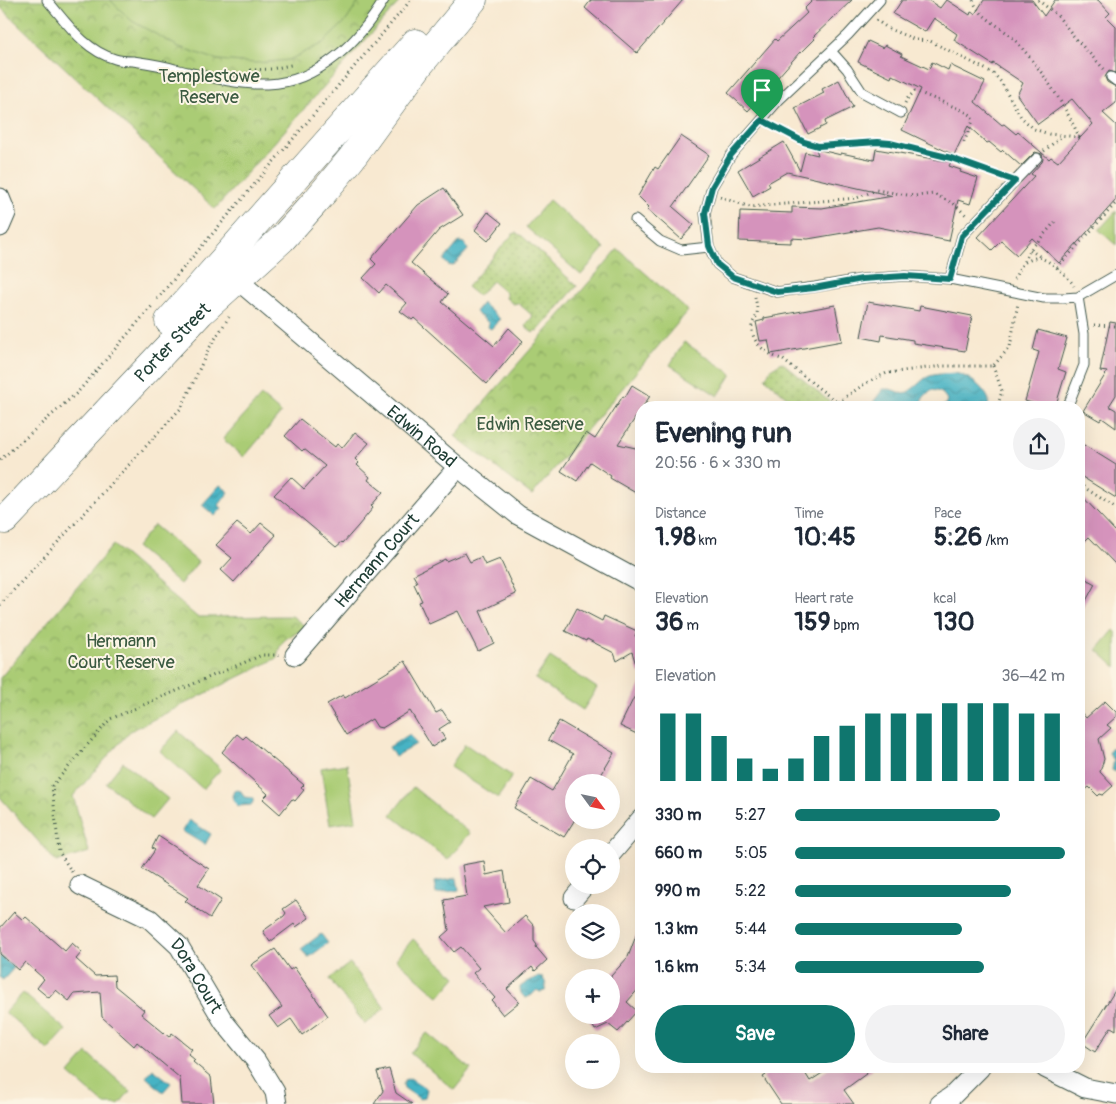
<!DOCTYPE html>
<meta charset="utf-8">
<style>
:root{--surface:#fff;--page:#f2f2f3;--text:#1f2937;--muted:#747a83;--accent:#0f766e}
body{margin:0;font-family:Pangolin,sans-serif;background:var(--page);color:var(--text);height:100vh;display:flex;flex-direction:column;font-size:19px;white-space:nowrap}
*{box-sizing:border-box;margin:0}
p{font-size:16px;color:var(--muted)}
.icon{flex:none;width:28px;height:28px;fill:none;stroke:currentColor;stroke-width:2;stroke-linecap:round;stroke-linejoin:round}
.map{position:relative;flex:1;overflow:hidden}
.sheet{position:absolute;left:635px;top:401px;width:450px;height:672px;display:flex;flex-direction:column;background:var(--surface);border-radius:20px;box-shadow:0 5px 20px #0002}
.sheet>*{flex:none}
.needle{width:32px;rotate:123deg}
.controls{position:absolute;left:565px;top:774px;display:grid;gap:10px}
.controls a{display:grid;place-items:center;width:55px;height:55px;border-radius:50%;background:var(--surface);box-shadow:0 5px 20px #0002;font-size:25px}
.pin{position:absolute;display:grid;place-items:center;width:42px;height:42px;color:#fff;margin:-51px -21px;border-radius:50% 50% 50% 0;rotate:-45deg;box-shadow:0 0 5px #0007}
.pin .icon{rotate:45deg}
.round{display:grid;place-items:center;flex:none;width:52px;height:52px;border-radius:26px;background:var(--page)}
.head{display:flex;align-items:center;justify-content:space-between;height:85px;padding:0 20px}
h1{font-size:28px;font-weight:700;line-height:38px}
.metrics{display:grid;grid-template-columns:repeat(3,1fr);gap:8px;height:85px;padding:5px 20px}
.metrics div{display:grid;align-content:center}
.metrics b{font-size:25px;font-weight:700}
.metrics small{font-size:14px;font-weight:400}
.metrics p{font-size:14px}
.chart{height:140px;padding:10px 20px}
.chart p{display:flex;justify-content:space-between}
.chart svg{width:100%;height:90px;margin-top:5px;stroke:var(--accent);stroke-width:6}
.primary-button{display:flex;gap:10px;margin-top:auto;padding:10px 20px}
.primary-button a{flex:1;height:58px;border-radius:30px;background:var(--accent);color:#fff;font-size:20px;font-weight:700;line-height:58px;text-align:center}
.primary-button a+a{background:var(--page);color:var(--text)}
ul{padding:0 20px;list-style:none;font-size:16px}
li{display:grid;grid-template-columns:80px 60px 1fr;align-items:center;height:38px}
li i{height:12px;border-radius:6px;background:var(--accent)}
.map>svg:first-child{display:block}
.grass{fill:url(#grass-dots);stroke:#648454}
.park{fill:url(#park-crowns);stroke:#648454}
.pitch{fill:#aacc75;stroke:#648454}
.water{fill:url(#water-waves);stroke:#33787c}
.building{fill:#d593bc}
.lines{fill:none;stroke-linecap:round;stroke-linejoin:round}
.service-casing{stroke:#40574c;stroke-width:11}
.minor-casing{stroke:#40574c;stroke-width:21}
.primary-casing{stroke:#40574c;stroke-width:29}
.path{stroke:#40574c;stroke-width:3;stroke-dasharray:1 4;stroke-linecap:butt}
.service{stroke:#fff;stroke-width:9}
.minor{stroke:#fff;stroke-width:19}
.primary{stroke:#fff;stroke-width:28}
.route-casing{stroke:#fff;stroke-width:10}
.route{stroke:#0f766e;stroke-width:6}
.labels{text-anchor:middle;stroke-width:4;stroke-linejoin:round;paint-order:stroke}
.park-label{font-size:18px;fill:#3b5a41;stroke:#fcf5e5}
.street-label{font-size:18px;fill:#1f3d34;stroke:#fcf5e5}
</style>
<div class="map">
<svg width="1116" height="1104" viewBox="0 0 1116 1104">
<defs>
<pattern id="grass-dots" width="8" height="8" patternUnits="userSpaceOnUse" patternTransform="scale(1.25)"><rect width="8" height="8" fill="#aacc75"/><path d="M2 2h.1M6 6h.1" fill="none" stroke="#8aa761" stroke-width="1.8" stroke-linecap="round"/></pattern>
<pattern id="park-crowns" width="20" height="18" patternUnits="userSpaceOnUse" patternTransform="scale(1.25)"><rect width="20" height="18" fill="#aacc75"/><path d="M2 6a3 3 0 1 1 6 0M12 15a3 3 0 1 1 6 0" fill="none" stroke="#8aa761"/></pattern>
<pattern id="water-waves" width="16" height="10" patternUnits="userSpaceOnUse" patternTransform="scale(1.25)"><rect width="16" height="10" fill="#47b3c4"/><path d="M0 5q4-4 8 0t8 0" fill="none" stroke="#3b93a0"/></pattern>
</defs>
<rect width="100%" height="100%" fill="#fcf5e5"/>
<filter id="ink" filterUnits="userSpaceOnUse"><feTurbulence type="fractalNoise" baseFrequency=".02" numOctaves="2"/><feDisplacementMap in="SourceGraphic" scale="10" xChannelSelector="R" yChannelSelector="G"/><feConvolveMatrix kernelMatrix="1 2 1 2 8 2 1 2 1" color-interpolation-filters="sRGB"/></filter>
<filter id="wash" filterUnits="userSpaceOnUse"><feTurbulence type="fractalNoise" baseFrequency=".0096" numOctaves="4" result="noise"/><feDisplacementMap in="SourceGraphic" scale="20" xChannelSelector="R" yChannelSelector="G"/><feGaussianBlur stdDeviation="1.12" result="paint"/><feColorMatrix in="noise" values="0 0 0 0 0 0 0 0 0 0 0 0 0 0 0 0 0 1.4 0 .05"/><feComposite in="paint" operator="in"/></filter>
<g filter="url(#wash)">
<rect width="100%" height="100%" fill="#f8e9d1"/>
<!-- grass -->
<path class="grass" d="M516,233L522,236L577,286L537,332L535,331L533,333L525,326L533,316L518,303L513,304L506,298V293L492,281L478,296L467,287L513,234Z
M782,362L836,407H798L765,378L772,368Z"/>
<!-- park -->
<path class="park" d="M0,0H401L215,209L0,7Z
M618,249L688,311L532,495L455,436Z
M113,545L197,617L292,616L306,627C292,638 280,635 277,658L130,731L73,796L89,852L56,862L0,797V678Z"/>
<!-- pitch -->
<path class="pitch" d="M110,0H360L346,21L323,43L289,60L255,63L218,60L179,47L132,21Z
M549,200L604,248L581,275L526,227Z
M1116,211V245L1099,230Z
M684,342L732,374L718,396L670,365Z
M261,396L281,413L244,457L223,439Z
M154,525L198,562L180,584L136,547Z
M1114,630L1116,632V667L1097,650Z
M550,657L597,688L583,710L535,679Z
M178,731L221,769L203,789L160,751Z
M465,744L512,776L498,798L450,767Z
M123,762L168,799L151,819L106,783Z
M347,764L356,821L330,825L321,768Z
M413,787L470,833L448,860L391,815Z
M413,939L456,977L439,997L396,959Z
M350,963L385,1008L365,1024L329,979Z
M23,993L66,1030L48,1050L5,1012Z
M427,1033L471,1069L454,1090L410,1053Z
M87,1053L130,1091L119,1104H104L69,1074Z"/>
<!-- water -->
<path class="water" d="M459,242L465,243L468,250L453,266L448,265L444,260Z
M482,303L500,319L491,329L488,327L489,323L475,312Z
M955,373C969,376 984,387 989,400L988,407H941L945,405L947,400C943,392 939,391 931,390L923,398L922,403L924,407H873L874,401L883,389H890L904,394C912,390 917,385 924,379C932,373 946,374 955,373Z
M220,485L229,492L219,505L222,508L215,516L202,505Z
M410,734L416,744L395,757L389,747Z
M1116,748V772L1112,770L1114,760L1109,754L1111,749Z
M237,790L241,791L244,797L253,798V802L251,805L238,806L234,802L232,796L234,791Z
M189,820L211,834L205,845L182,831Z
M457,878L459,890L436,894L434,882Z
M321,934L328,943L308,958L301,949Z
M0,956L14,968L3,980L0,978Z
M537,977L543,978L546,984L545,991L540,992L537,990L532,995L526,998C521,995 520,992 520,987L527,982Z
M153,1069L171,1083L163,1092L146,1077Z
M410,1078L427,1089L425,1097L420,1099L404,1088L403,1084L405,1080Z"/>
<g id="blocks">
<!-- building -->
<path class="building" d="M591,0H683L637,53L585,8Z
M813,0H852L813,37L815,39L801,53L800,52L748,111L728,93L775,39L777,41L807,13L804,9Z
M902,0H928L940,8L946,0H947L970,15L971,12L975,14L984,0H1032L1044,16L1055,0H1098L1110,13L1106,17L1116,27V73L1109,71L1105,77L1107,82L1116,87V103L1103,113L1116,125V200L1059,263L1032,238L1017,255L1001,241L992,250L978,237L1034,176L1031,174L1042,162L1043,159L1042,154L1035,152L1021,166L1003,150L1001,152L989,142L987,143L968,126L954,155L902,130L921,89L892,75L891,78L858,62L868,41L883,48L885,45L902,54L901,56L929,69L932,62L948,70L950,65L985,82L975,102L1002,125L1004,124L1016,134L1018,132L1049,159L1051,157L1058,162L1093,124L1072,99L1038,124L1017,95L1023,83L993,63V65L954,40L957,34L934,18L925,32L893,14Z
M839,80L853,107L825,121L826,125L808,134L795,108L824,93L822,89Z
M681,136L709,155L673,207L694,225L681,239L647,209L649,207L638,196L655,167L658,169Z
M784,142L800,171L805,152L818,155L816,149L841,155V153L874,160L876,149L951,162L949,166L961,170L960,172L978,178L970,204L958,200L949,241L878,227L808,239L791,238V243L739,241L740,211L792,213V207L822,208L893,196L787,172L768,183L770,186L753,196L738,170Z
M444,188L463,215L439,230L411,263L448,294L442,302L494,346L509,328L523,341L487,384L414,318L412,320L400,311L407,303L386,285L379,293L363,278L376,264L371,259L418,205Z
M488,212L502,223L488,241L475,230Z
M868,302L919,311L920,306L972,316L965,351L913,343V340L882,335L881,341L861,337Z
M835,305L842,341L771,354L768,340L760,341L756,322L764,320V318Z
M1110,322L1116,323V395L1109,406L1116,410V428L1102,418L1100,421L1083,411L1107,372L1100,371Z
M1038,330L1067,338L1058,369L1066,372L1055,408H1049L1025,401L1039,352L1033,350Z
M632,385L650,396L618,444L640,449L641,452V496L610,478L611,476L590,462L577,481L561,471L586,433L595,439L623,396L625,397Z
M300,419L335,447L337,444L342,448L355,432L369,443L355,459L359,463L357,465L370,477L368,480L383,492L371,506L373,508L358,526L343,543L342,542L336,547L274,495L291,477L304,489L325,466L304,449L302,451L285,436Z
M1079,442L1116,465V498L1079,475Z
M1079,493L1116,532V565L1089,537L1079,547Z
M237,523L251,534L261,523L276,535L234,582L221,570L232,558L216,545Z
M465,553L470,562L481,557L485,565L500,559L516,594L480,611L494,643L478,651L458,611L429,624L419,602L422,601L414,584L417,582L413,575L445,559L446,561Z
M1079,575L1095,584L1079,614Z
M577,608L602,621L604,616L637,631L635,636L641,639V673L639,674L632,652L617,661L614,653L587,639L586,641L565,631Z
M405,661L436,713L442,710L450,722L439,729L445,739L432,747L410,711L382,728L377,727L372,719L346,735L327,704L343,695L345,698Z
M641,683V736L620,726Z
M1105,701L1116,712V717L1107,725L1111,728L1099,739L1104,759L1100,772L1113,786L1103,795L1100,794L1098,796L1089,787L1079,795V710L1086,718Z
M559,721L614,753L597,782H574V821L564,837L514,808L531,779L552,791L573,754L548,740Z
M237,734L243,739L246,736L304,785L301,788L304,790L295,801L292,799L280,814L263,799L268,794L222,752Z
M158,836L209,869L198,885L221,900L210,918L185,901L188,898L142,869L155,850L152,848Z
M484,861L486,875L504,871L509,902L483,907L506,933L525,916L534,926V941L537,945L536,947L547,960L535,971L532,967L507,989L519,1002L503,1015L492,1001L495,998L473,973L479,968L461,947L454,952L441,937L449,930L444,900L467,896L462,865Z
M296,900L309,918L296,927L294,924L270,942L263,931L284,916L286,913L283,909Z
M14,912L23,920L26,917L65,951L72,943L82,952L76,959L95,976L114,975L115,986L144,1010L141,1014L169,1037L172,1033L192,1049L188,1054L195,1060L193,1062L211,1077L214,1104H182L180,1078L137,1042L134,1046L102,1017L100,992L74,994L69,1001L56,990L49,998L37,988L44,979L25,962L18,970L0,954V928Z
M640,925L641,926V986L627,1002L637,1011L618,1032L608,1024L595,1030L587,1015H611V976L628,957Z
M275,949L290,970L294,967L328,1016L302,1035L291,1019L278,1028L269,1016L282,1007L251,965Z
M1116,989V1030L1111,1027L1095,1052L1082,1043Z
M761,1068H802L810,1081L830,1068H874L844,1090L854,1104H781L763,1077L766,1075Z
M389,1069L396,1093L412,1104H374L383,1091L377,1072Z"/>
</g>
</g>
<g filter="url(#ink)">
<use href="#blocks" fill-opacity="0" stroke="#40574c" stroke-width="1"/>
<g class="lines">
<!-- service casing -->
<g class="service-casing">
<path id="service" d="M47,0C67,23 84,50 115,59C121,61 127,61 133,61C147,63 161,65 175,69C205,76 236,85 268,84C319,82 359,41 384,0
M880,0L848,35L779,100L731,155L712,187L705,213L709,247L717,264L733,277L777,292L815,287L862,279L905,276L950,279L1044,298H1063L1078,297L1116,275
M831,51L847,69L862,92L901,113
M1111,77L1116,81
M635,220L660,241L681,250L709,247
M950,279L962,236L1037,158
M1067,408L1084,365V334L1078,297"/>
</g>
<!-- minor casing -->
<g class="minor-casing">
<g id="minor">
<path d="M0,198L6,213L0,227"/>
<path id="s1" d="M228,272L458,467L518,515L641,582"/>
<path id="s2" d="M295,655L458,467"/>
<path d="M611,854L641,819"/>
<path id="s3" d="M80,885L150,919L179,946L224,1022L256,1061L275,1092L277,1104"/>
<path d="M574,898L585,885"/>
<path d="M1045,1068L1085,1088L1116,1094"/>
<path d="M940,1104L952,1096L980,1068"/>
</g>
</g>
<!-- primary casing -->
<g class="primary-casing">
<g id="primary">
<path d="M169,321L415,43"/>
<path id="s4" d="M5,520L201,312L282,239L317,200L351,159L420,64L473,0"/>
</g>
</g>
<!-- path -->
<path class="path" d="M1038,0L1057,15L1076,39L1104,69
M876,20L889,29L916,40L930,41L993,73L1001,82L1021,117L1034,129L1049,134L1079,137C1065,104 1037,63 1012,37C999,25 979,17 973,0
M250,70L271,69L291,65
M905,103L907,99L915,91L962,110L971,115L973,121L964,142
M771,125L804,143L818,146L878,142L890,143L951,158L1005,177
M1044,151L1062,136
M720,197L750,207L857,198L876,190L914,196L934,194L954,204L966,215
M1030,250L1042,258
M1025,262C1030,260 1035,257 1040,258C1050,260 1070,278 1074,286
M1057,268L1116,203
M1014,279L1030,250L1055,222
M755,297C756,302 758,309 757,314C756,318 753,321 752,325C750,342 767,355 782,359L844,408
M157,299L411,0
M1094,325L1116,326
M993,366L1002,391L997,408
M838,402L866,383L887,373L943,366H993L1010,347L1018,303
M0,460L78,392L152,306
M1079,484L1116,508
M0,605L182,407L208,350L229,317
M72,872L59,852L52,786L110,719L262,655H280"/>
<!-- service -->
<use href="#service" class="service"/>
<!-- minor -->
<use href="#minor" class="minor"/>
<!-- primary -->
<use href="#primary" class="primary"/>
</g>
</g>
<g class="lines" filter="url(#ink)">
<!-- route casing -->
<g class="route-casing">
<path id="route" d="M762,120L804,142L818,146L878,142L890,143L951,158L1015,181L962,236L950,279L905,276L862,279L814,288L777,292L733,277L717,264L709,246L705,213L712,187L731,155Z"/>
</g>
<!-- route -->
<use href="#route" class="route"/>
</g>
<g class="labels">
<!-- park labels -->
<g class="park-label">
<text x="209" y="82">Templestowe<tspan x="209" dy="21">Reserve</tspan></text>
<text x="530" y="430">Edwin Reserve</text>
<text x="121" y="647">Hermann<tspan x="121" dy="21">Court Reserve</tspan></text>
</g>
<!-- street labels -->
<g class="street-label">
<text dy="6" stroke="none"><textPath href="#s4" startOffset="244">Porter Street</textPath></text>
<text dy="6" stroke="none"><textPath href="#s1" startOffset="254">Edwin Road</textPath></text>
<text dy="6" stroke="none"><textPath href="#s2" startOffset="125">Hermann Court</textPath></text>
<text dy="6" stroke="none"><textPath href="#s3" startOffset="152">Dora Court</textPath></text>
</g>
</g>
</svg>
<div class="controls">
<a><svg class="needle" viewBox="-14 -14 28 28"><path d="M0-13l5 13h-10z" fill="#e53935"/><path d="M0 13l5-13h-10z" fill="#747a83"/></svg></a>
<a><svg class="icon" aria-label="locate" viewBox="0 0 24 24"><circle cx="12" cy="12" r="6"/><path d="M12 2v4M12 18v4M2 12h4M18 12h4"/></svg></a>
<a><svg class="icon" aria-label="layers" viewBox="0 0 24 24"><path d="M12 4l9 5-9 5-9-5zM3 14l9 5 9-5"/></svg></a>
<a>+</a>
<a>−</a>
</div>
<div class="pin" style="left:762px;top:120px;background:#1e9e55"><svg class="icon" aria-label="arrive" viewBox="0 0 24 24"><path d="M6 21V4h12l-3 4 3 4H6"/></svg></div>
<section class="sheet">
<div class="head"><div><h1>Evening run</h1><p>20:56 · 6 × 330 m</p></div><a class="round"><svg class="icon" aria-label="share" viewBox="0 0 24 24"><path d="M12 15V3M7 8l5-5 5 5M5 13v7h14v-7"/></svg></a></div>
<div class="metrics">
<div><p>Distance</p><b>1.98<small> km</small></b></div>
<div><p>Time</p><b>10:45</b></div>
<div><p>Pace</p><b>5:26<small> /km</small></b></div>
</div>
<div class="metrics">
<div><p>Elevation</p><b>36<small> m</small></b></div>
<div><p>Heart rate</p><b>159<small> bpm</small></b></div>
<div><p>kcal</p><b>130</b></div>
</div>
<div class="chart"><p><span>Elevation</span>36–42 m</p>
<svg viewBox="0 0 160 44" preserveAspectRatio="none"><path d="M5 44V11M15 44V11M25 44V22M35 44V33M45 44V38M55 44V33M65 44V22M75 44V17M85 44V11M95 44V11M105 44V11M115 44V6M125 44V6M135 44V6M145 44V11M155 44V11"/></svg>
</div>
<ul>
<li><b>330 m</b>5:27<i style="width:76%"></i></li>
<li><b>660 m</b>5:05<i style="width:100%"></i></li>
<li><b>990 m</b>5:22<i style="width:80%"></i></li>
<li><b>1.3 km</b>5:44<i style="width:62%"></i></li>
<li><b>1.6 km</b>5:34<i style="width:70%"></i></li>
</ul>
<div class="primary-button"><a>Save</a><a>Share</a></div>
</section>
</div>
